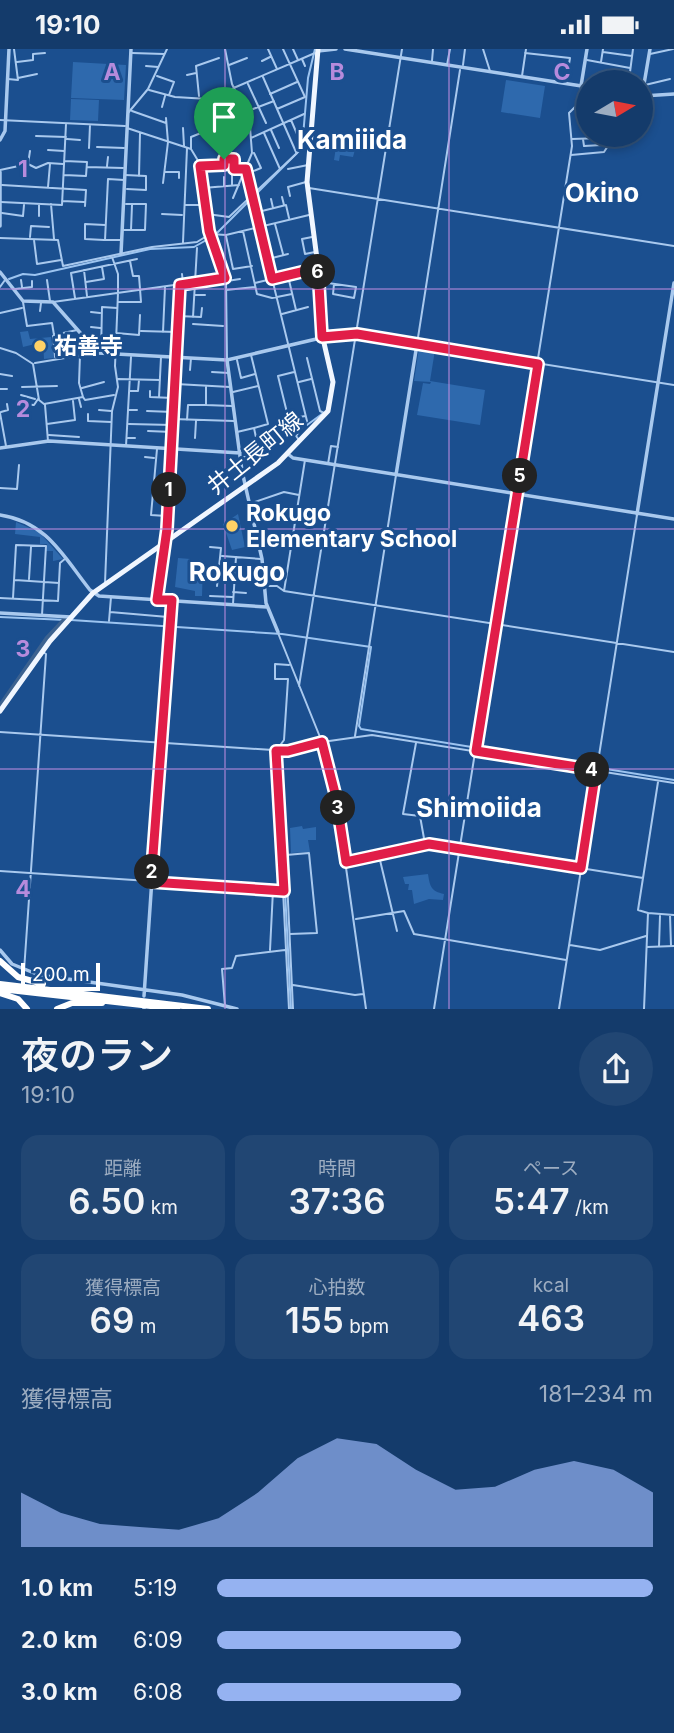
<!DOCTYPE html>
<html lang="ja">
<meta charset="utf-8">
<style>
:root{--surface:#143b6b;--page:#214673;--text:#f1f3f6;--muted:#9dadc1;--line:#33557e;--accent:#95b2f1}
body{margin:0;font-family:Inter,"Noto Sans JP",sans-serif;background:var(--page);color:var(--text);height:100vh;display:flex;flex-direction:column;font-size:26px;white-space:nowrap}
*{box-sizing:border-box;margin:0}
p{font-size:23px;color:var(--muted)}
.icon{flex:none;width:38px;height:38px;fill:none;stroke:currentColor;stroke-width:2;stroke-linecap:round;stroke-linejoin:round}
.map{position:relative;height:960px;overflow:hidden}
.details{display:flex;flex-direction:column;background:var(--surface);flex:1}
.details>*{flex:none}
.needle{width:46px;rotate:80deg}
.buttons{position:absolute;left:576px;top:21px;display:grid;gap:14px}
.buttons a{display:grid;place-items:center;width:77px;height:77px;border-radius:50%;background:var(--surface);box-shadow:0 4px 10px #0003,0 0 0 2px var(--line);font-size:35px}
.scale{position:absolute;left:21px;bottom:18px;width:79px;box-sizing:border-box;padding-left:7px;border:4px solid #fff;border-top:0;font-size:19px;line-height:24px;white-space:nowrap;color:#fff;-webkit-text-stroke:5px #1b4f8f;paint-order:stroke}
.pin{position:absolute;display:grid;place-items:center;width:60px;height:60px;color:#fff;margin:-72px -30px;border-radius:50% 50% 50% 0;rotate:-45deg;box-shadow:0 0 7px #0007}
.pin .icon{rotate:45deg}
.km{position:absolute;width:35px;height:35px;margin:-18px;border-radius:50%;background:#222;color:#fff;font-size:19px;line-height:35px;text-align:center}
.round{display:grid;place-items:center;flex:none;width:74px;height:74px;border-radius:37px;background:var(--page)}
.overview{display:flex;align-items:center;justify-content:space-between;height:119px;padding:0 21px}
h1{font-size:38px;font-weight:600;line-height:52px}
.metrics{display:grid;grid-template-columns:repeat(3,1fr);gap:10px;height:119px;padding:7px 21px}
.metrics div{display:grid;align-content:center;border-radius:18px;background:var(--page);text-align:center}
.metrics b{font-size:35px;font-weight:600}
.metrics small{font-size:19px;font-weight:400}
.metrics p{font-size:19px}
.chart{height:196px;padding:14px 21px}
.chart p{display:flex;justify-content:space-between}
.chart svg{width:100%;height:126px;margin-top:7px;fill:var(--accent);opacity:.7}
ul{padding:0 21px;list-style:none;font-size:23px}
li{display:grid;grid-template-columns:112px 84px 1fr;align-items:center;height:52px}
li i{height:18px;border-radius:9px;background:var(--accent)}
.status{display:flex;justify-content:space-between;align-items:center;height:49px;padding:0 35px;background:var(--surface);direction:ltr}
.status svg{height:19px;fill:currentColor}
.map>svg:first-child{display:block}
.green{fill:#2e69ad}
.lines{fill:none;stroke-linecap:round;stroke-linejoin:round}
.stream{stroke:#9cc4f0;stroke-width:2}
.river{stroke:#3c6290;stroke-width:4.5}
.minor{stroke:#a9c9ee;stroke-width:2}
.tertiary{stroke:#a9c9ee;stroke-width:3.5}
.primary{stroke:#f0f6ff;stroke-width:5}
.motorway{stroke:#fff;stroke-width:6}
.route-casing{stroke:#fff;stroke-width:14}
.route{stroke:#e11d48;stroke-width:9}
.grid{fill:none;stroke:#b68bdc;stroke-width:2;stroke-opacity:0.55}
.poi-dot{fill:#ffd166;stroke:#1b4f8f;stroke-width:2.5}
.labels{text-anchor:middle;stroke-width:6;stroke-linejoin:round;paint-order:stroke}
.poi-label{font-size:23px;font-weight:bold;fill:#fff;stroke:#1b4f8f;text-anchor:start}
.street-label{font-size:23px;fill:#fff;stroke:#1b4f8f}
.quarter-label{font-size:26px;font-weight:bold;fill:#fff;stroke:#1b4f8f}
.grid-label{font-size:23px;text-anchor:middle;font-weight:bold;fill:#b68bdc;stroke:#1b4f8f;stroke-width:6;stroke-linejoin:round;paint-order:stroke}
</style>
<div class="status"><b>19:10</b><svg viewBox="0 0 49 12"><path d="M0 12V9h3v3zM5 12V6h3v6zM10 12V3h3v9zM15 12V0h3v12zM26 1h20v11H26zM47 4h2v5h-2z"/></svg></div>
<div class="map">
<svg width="674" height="960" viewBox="0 0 674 960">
<rect width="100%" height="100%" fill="#1b4f8f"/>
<!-- green -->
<path class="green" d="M73,13L126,16L124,51L71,49Z
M506,31L545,37L540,69L501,63Z
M71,50L99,51L98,72L70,71Z
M338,85L358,89L353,108L340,106L339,112L334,111Z
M28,282L30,290L51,288L54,309L44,310L43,293L23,298L20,283Z
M419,299L435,301L430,332L485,341L480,376L417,366L423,334L430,335L431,333L414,332Z
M238,465L245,498L232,501L223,475Z
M16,473L39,483L63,510L53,512V502H46L47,495H40V488L15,485Z
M178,509L203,511L202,547H195V542L175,538Z
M302,777L303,780L316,778V791H308L310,803L291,804L290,779Z
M428,825C430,838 431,842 444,845L443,851L429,850L414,855L412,841H408L409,835H405L403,828Z"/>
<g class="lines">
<!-- stream -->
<path class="stream" d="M217,184L302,99L308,29L315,0
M9,230L23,225L35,226L150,200L194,198L210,189
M307,376L322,365
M0,568L66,571
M71,571L282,585L371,598L359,677L361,680L674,731
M278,703L291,960"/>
<!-- river -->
<path class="river" d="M0,657L47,589L64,571"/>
<!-- minor -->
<path class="minor" d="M225,0L232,35L245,63L274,52
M268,0L277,20
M293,0L298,11
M483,0L490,22
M603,3L632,7
M132,4L164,5
M525,4L570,9L566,33
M650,5L673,0
M302,10L305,17
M587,11L630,19
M262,12L270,8
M432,12L433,0
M17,13L33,11V5L45,4
M601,13L603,0
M229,16L247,9
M447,16L450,0
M463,16L465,0
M146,17L158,18
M460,21L417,295L674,336
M630,23L633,0
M187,26L196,24
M157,27L174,33L169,46
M522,27L526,0
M263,28L296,103
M18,29L37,25
M8,30L18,31L14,0
M248,35L266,74
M645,36L670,30
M149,41L175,48L208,50
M270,45L297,33
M199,47L196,17L219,9
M162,58L165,47
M640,58L642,49
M277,60L305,48L283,0
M132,62L166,74
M128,64L148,40L167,0
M0,71L125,77
M127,79L191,100
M183,79L184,97
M271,81L279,99
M211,82L212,93L232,90L235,92L232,99L221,97L220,91
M264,84L280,120
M36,87L66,88
M251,89L304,65
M67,90L80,91
M572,90L602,89V96L584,97L583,90
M97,98L124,99
M89,99L90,76
M48,101L64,102
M571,106L604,103L615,86
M28,115L30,102
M107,117L108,108
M201,117L224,116V110H234L235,120H246
M87,118L123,119
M288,120L308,116
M0,121L28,115L36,119L48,114L63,115
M202,121L225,122
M165,123H179V129
M246,125L261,119L254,104
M64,126L86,127L87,113L65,112
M125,126L146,127V141L127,140
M232,126V135
M139,127L140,84
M247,127L254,145
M224,128V137
M163,134L168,93L166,69
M2,136L86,141L85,157
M48,138L50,115
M203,139L239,136
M309,139L674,197
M290,147L288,138L306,133
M252,148L307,372L296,387
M282,148L284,156
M233,149L252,104L249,65
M271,150L273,159
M62,152L84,153
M1,153L62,156L66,75
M51,155L54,190
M185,156H203
M258,163L286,156L289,169
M2,164L23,167L24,156
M162,165L182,166
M207,165L229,168L297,104L303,84L297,85L291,71
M39,167V156
M275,175L283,205
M123,181H145L146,155H126
M131,181L132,156
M243,182L257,245L272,249L292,245
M226,187L233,220L252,217
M30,188L31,177L49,178
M312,188L302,190L305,205L315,203
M0,189L58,191L63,217L152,198L197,193L210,185L226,186L309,166
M34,191L37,215L61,211
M104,191L85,190V175L105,176
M120,191H105L108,130L124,131
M183,193L187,99
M268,210L288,205
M84,221L87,247
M182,225L183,234
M288,227L296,261
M21,231L22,238
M47,231L50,252
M227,232L240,230
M86,233L104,230L102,218
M321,233L356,238L354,249L333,245L334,235
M255,234L317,219
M0,238L5,231
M15,240L32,238V232
M226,241L255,238
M195,246H205
M75,249L71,224L137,210
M23,253L27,277L52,274L54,286L77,281
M53,253L224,229
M119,253H141L139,227H133L130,212
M40,262L41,254
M91,263L100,264
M0,264L22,259
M282,265L308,258
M178,267L201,268L202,259
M193,268L197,199
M193,275L223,277
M91,278L100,279
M141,282L177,283
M163,283L165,238
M116,284L139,286L140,266
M53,287L55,308
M68,295L70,306
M0,299L16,304L33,315L39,351L44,355L83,348L79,334L80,306
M101,303L102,258L117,259
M251,306L268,375L254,379
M176,307L180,236
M307,309L320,362L324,364
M227,310L226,232L209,182L200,115L191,100V88L211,80L208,50L315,4
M237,311L241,329L255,325
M35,314L95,304
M190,321L191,309
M212,323L229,324
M294,323L278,327L291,380L299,391
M0,325L12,327
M118,330L160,331
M299,333L311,330
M176,335L230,338
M206,337V356L232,357
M22,338L57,337
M82,339L104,333
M0,340H7
M130,342H138L139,331
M150,342V348L173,349
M233,343L258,337
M21,346L35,350
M83,348L85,351L114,346
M159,348L161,308
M79,350L81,358
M45,356L48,392
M99,361L111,362
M129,361H137
M147,362L173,363
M1,363L8,361L7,355
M0,364L6,397
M88,365V372L111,373
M23,369L22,355L34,356L38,350
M173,370L234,372
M290,370L305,367
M187,371L188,356H205
M47,375L75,371L73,352
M129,375L172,376
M148,382L172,383
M237,383L254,379L259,403L242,409
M49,386L79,388
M128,389H135
M195,389L196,372
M126,397L131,308
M157,400L151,466L166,467
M145,408L154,409
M328,415L331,397L338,398
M0,439L17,440L19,416
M252,454L284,443L299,446
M164,493L172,402
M210,498L221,499L217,537
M222,507L261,510
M219,526L245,528
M29,530L31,498
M15,531L59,534
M105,534L112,362L118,338L115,317L118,244V225L112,208
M266,537H277L284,542L305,411
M284,542L674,603
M233,543L246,544
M210,547L232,548
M0,549L58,552L60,514L66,509
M13,549L16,496L46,497L42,566
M157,549L163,499
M233,555L236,508
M110,563L168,568
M109,572L111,548
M278,584L322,693L336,748L366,960
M299,637L402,0
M0,683L288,702L322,693L372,686L674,734
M355,687L396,426
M416,694L403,765L420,767L425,795
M281,702L293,960
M286,806L309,804L317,884L290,885
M379,807L397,882
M347,813L429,795L643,829
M0,822L282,841
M648,864L638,861L658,733
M670,866L671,897
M356,870L404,862L414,885L566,911
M570,896L600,901L646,887
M659,897L660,867
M647,898L674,897
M270,901L273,841
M24,922L46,605L43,603
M293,936L355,946L363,945
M225,957L222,920L232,919L236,907L285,901
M289,960L276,702L284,691L288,630H275V615L289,616
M434,960L559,178L572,97L569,64L578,55L581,38
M559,960L637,466
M644,960L648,864L674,866"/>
<!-- tertiary -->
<path class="tertiary" d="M345,0L588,38
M318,2L336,0
M581,37L587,0
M642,47L650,0
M643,47L674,45
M0,91L5,82L9,0
M0,123V177
M121,205L131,0
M0,223L23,252L53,253L98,304L227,311L342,284L417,295L396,426
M227,311L242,422L262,510L266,554L278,583
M0,399L49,392L240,404
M172,401L176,308
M288,405L293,409L674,470
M637,465L674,234
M0,466C47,473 63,507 90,541L99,547L267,558
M0,564L71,568
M0,901L12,915L39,926L182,946L237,960
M144,947L171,551
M144,960V959"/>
<!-- primary -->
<path class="primary" d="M0,662L50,592L93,544L278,414L328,362L333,333L321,281L320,233L307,133L318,0"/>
<!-- motorway -->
<path class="motorway" d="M0,912L18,928L43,935
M0,935L208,960
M0,940L177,960
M0,944L18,950L27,960
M57,960L72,954H102"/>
</g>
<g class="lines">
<!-- route casing -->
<g class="route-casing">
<path id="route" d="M224,110H234V120H246L272,230L318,219L322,288L357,285L538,315L476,702L596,721L581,819L429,795L346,813L336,748L322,693L288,702H276L284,842L151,833L172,551H157L167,480L180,236L225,229L209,182L200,117L224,116Z"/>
</g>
<!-- route -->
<use href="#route" class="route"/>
</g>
<!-- grid -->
<path class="grid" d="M225,0V960M449,0V960M0,240H674M0,480H674M0,720H674"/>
<!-- markers -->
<g class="poi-dot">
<circle cx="40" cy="297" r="7"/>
<circle cx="232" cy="477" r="7"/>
</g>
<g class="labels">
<!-- poi labels -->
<g class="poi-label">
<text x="54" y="305">祐善寺</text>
<text x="246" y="472">Rokugo<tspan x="246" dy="26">Elementary School</tspan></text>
</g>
<!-- street labels -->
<g class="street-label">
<text transform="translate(255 404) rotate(-39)" y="8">井土長町線</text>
</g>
<!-- quarter labels -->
<g class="quarter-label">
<text x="352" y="100">Kamiiida</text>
<text x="602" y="153">Okino</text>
<text x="237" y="532">Rokugo</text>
<text x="479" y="768">Shimoiida</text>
</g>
</g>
<g class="grid-label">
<text x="112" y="31">A</text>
<text x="337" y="31">B</text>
<text x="562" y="31">C</text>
<text x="23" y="128">1</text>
<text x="23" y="368">2</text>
<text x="23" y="608">3</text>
<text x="23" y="848">4</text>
</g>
</svg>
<div class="buttons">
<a><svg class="needle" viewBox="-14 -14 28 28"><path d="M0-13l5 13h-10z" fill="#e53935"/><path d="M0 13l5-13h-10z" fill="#9dadc1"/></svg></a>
</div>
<div class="scale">200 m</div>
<div class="pin" style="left:224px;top:110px;background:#1e9e55"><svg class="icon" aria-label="arrive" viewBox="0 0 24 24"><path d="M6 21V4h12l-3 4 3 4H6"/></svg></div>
<b class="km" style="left:169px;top:441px">1</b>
<b class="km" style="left:152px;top:823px">2</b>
<b class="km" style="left:338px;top:759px">3</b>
<b class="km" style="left:592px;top:721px">4</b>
<b class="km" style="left:520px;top:427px">5</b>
<b class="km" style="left:318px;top:223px">6</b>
</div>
<section class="details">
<div class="overview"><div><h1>夜のラン</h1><p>19:10</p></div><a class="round"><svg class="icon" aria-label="share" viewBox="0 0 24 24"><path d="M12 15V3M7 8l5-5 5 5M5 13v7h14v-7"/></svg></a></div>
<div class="metrics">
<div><p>距離</p><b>6.50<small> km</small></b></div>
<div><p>時間</p><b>37:36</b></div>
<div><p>ペース</p><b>5:47<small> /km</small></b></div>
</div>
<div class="metrics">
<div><p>獲得標高</p><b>69<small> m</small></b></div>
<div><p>心拍数</p><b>155<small> bpm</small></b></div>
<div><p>kcal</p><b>463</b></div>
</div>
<div class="chart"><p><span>獲得標高</span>181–234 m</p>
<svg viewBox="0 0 160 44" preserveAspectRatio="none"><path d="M0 44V25L10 32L20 36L30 37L40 38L50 34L60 25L70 13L80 6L90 8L100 17L110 24L120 23L130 17L140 14L150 17L160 25V44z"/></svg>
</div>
<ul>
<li><b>1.0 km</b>5:19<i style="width:100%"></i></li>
<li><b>2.0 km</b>6:09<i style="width:56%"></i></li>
<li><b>3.0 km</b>6:08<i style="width:56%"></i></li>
</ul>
</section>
